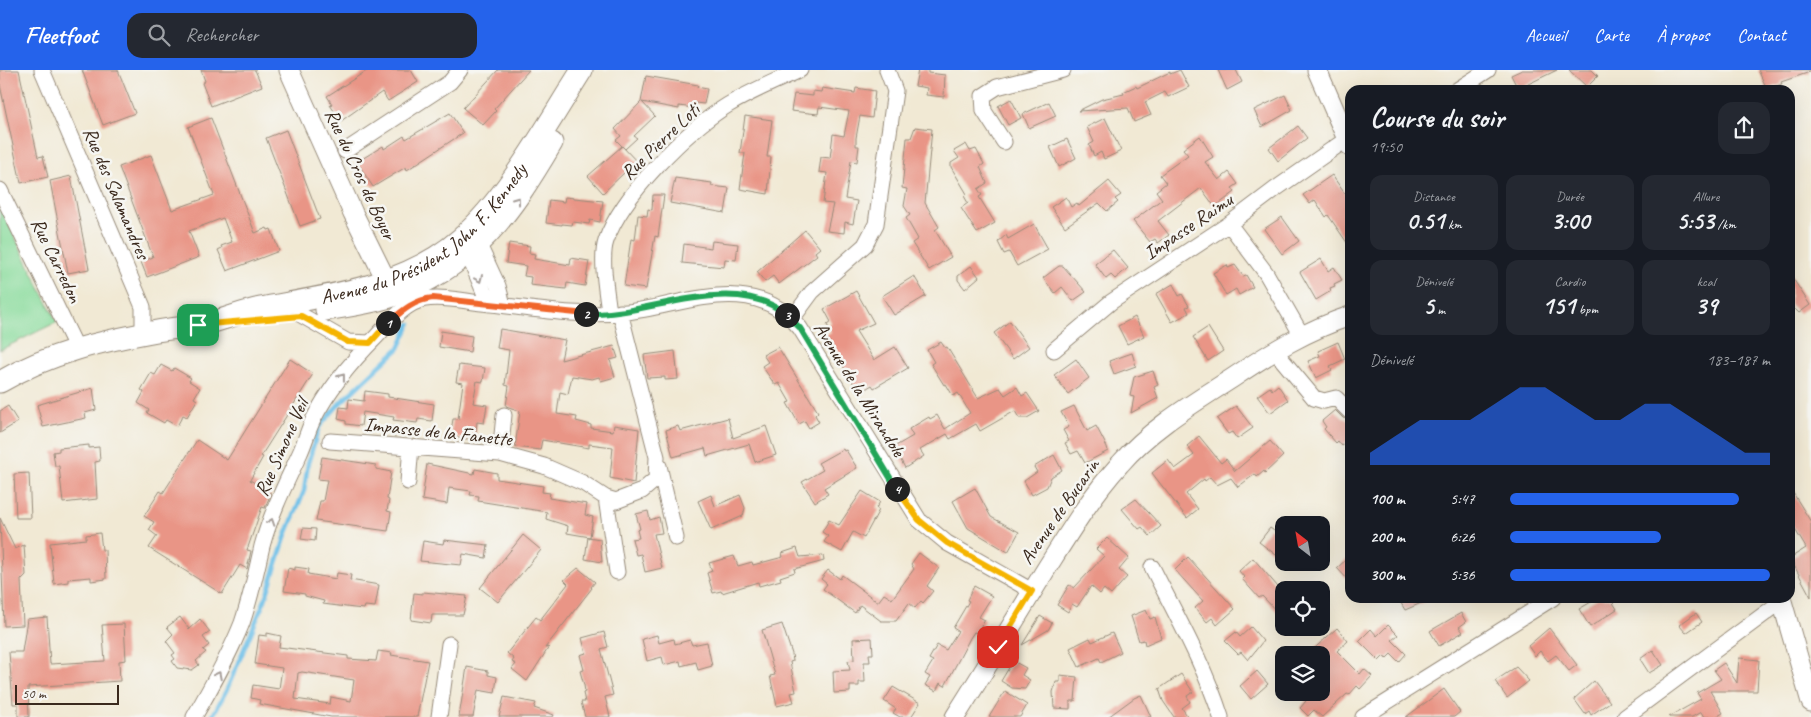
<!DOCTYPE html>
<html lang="fr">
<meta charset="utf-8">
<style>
:root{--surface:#171b24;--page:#242831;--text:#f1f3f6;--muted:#9ea1a6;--accent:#2563eb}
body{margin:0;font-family:Caveat,sans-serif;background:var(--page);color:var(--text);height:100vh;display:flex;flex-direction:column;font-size:19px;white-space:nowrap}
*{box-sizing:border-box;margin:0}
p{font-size:16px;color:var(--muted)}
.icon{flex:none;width:28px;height:28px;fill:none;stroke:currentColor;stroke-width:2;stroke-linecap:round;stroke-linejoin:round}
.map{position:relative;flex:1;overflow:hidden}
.drawer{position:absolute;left:1345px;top:15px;width:450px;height:518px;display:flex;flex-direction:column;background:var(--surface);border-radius:15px;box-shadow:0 5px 20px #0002}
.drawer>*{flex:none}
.needle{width:32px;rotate:329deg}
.controls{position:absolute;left:1275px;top:446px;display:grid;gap:10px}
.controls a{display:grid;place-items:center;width:55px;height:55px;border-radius:10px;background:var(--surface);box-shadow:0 5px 20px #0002;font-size:25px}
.scale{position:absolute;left:15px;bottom:12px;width:104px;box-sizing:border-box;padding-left:5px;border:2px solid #3b2a1e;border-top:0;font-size:14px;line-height:18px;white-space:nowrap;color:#3b2a1e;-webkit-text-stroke:4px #f6f6f2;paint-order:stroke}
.pin{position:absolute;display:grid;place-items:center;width:42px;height:42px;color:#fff;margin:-21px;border-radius:10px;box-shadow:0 2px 8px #0006}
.km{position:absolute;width:25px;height:25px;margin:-12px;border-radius:50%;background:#222;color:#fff;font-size:14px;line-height:25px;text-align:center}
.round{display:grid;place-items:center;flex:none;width:52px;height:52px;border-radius:15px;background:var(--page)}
.headline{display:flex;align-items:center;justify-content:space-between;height:85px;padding:0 25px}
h1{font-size:28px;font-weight:800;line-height:38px}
.metrics{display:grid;grid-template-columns:repeat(3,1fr);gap:8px;height:85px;padding:5px 25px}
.metrics div{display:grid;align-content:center;border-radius:12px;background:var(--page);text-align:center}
.metrics b{font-size:25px;font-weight:800}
.metrics small{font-size:14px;font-weight:400}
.metrics p{font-size:14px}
.chart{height:140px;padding:10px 25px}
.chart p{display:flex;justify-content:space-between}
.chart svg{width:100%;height:90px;margin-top:5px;fill:var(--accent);opacity:.7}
ul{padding:0 25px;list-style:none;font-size:16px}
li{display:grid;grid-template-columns:80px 60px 1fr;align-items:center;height:38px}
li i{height:12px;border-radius:6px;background:var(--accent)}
header{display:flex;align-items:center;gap:30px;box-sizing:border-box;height:70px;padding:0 25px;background:var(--accent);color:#fff}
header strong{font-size:24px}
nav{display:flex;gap:28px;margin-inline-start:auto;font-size:18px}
.search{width:350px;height:45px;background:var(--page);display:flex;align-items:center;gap:12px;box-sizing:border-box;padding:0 18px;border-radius:15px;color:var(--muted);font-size:19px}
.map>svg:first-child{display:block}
.green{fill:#8adc9d;stroke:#62835e}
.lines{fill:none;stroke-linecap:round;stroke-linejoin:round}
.stream{stroke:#6cbfe8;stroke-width:4.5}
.building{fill:#e99586;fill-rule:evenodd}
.minor-casing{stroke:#968a79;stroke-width:17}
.tertiary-casing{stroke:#968a79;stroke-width:21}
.secondary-casing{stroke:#968a79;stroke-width:23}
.minor{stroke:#fff;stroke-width:15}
.tertiary{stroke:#fff;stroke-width:19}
.secondary{stroke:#fff;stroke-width:21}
.oneway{stroke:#a79f9a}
.split-1-casing{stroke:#fff;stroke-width:10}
.split-2-casing{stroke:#fff;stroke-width:10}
.split-3-casing{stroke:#fff;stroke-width:10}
.split-4-casing{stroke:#fff;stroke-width:10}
.split-5-casing{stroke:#fff;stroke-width:10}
.split-1{stroke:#f5b400;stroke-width:6}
.split-2{stroke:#f0652b;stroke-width:6}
.split-3{stroke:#22a559;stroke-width:6}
.split-4{stroke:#22a559;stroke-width:6}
.split-5{stroke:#f5b400;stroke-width:6}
.labels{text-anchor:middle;stroke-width:5;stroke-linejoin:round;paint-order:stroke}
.street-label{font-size:20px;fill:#3b2a1e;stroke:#f6f6f2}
</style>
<header>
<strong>Fleetfoot</strong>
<div class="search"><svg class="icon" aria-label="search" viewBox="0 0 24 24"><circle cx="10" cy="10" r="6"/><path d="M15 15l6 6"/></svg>Rechercher</div>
<nav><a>Accueil</a><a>Carte</a><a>À propos</a><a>Contact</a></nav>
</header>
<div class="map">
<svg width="1811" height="647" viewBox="0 0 1811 647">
<rect width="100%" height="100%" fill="#f6f6f2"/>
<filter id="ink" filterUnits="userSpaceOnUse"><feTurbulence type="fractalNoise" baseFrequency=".02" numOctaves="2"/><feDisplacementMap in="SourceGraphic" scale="10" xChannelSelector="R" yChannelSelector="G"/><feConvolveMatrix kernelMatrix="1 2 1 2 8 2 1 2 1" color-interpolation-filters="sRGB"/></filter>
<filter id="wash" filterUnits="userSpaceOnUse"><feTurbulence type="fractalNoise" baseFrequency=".0096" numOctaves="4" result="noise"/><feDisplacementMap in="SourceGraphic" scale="20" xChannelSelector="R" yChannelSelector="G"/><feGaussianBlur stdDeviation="1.12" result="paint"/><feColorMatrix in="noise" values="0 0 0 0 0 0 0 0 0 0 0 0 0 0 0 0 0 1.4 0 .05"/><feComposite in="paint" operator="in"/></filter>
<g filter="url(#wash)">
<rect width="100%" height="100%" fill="#f1e9d4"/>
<!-- green -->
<path class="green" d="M0,137L57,252L0,280Z"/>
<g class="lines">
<!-- stream -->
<path class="stream" d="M212,647L227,619L265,530L286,465L304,421L308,393L319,357L340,333L399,278L410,254"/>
</g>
<g id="blocks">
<!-- building -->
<path class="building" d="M0,0H19L38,87L43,86L48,107L21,113L0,15Z
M82,0H118L135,43L103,55Z
M201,0H255L262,16L211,36L202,13L205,11Z
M368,0H411L418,12L388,31L382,22L341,51L330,35L332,34L327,26Z
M498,0H529L494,39L496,41L483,55L463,38Z
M918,0H928V3L945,5L944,27L926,25L927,18L915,16Z
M1180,0L1189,17L1168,27L1165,22L1145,32L1151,45L1134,52L1128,38L1078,41L1102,29L1124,24L1123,22L1136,16L1137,18L1170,2V4Z
M1218,0H1236L1242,12L1227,20Z
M1522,0H1557L1518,19L1511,5Z
M1569,0H1592L1598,6L1587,17Z
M1758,0H1810V2L1781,12L1782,14L1767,19Z
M646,6L698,15L697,17L707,19L704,34L695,33L694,38L679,36V39L642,32L655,46L634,66L637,68L625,79L616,70L621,66L615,59L641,32Z
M822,18L855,23L856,18L875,21L872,48L860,46L856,68V76H859L857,92L851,91L845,129L857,131L853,154L845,152L844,163L827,161L833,134L823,133L827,103L819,102L821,87L830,88L833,64L844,66L849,41L819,37L818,44L791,41L794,24L813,26V21L821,22Z
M1285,25L1292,40L1262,57L1254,40Z
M1011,29L1021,48L1008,55L998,36Z
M1049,32L1056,46L1029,58L1023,44Z
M450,43L463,63L407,100L406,97L373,117L357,92L383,76L384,79L404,66L406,69Z
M745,46L772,50L767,87H771L768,124L740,119L745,83H740Z
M211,48L255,163L267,158L268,160L271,159L279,181L227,201L218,180L222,178L221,176L232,172L223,148L189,161L199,187L147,207L141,192L153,187L119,97L151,85L172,140L214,125L188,57Z
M1105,48L1121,81L1104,89L1101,82L1094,86L1089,75L1094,72L1087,57Z
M1298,56L1307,68L1278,91L1269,78Z
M915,57L932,59L925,133L939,157L935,160L951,187L929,200L912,173L918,169L906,148L910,145L904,136L907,119L902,118L907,68H911Z
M286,60L320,149L300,156L266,68Z
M1200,66L1213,87L1205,92L1219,110L1229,102L1238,114L1232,118L1235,122L1215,137L1201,118L1158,151L1169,165L1158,173L1155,169L1150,172L1133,151L1162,129L1156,121L1166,113L1160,105L1188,85L1183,79Z
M1067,69L1076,88L1059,97L1050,77Z
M966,74L970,81L976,79L984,94L980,97L987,113L978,119L982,125L979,127L995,153L977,163L961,138L968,133L964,126L967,124L951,97V93L959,88L954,81Z
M622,76L639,94L628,105L625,102L603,123L588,106Z
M1332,105L1345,124L1350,121V177L1328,145L1326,147L1315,130L1310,134L1303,125Z
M71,106L89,199L68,203L50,111Z
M675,108L712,113L711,116L729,118L725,143L670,133Z
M1109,111L1121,125L1115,129L1118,132L1107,141L1099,133L1065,157L1051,137L1066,127L1071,137L1077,133L1079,136Z
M653,125H664L658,167L655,166L646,219L624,216L631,169L635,170L638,145L647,146L648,139L652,140Z
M565,127L603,131L600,152L590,150L589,154L573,152L572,155L562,154V155L546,153L549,130L564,132Z
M1282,147L1299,171L1282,184L1264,159Z
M1034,154L1048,179L1017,196L1009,182L1004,184L998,172L1006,165L1008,169Z
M805,160L820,178L815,182L817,185L779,214L773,206L765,212L757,202Z
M712,171L738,174L736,190L725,189L724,197L682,193L684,174L711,178Z
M509,173L530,176L529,183L535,184L534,189L570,195L571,188L589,191L585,216L567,213L566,219L530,215L531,207L524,206L526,196L506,193Z
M1113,180L1128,198L1115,209L1111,205L1106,209L1095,194Z
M1321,189L1328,201L1334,197L1342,210L1334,214L1335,216L1330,218L1331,221L1316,230L1300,202Z
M1227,195L1228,198L1235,195L1243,206L1246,205L1253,217L1239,225L1236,219L1226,225L1213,203Z
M971,196L979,207L965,219L958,210V206Z
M1059,196H1063L1086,222L1073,231L1062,217L1055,223L1043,208Z
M1790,204L1810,235L1799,243L1790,234Z
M914,206L926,226L894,245L882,226Z
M1173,214L1179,226L1182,224L1189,236L1186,237L1189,243L1172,252L1156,224Z
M856,221L874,253L856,261L874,290L895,277L908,298L874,318L872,315L859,323L825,265L831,262L827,255L831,252L824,239Z
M1135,247L1144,266L1127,274L1118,256Z
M1010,251L1029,277L1013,289L994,263Z
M1208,257L1223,281L1208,291L1193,267Z
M500,259L565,270L561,290L614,276L618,288L610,290L615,307L601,311L599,307L592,309L572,306L568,324L560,322L557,344L577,347L576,351L591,355V358L613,361L614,355L639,359L634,413L610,408L613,377L589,374V378L542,370L540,380L515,377L520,341L506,336L509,316L505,315L509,280L497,278Z
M441,261L472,266L470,282L439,277Z
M941,272L945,278L947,277L978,328L1000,318L1005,325L1017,317L1022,326L1027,323L1039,341L1027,348H1019L1015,341L980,361L976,354L950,369L947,364L920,380L924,386L905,398L894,377L913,366L909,359L929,347L930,349L937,345L945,359L970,343L958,323L953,326L946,314L944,315L931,294L934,292L927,280Z
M1338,272L1345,289L1330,296L1332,300L1316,308L1308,291L1320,286L1318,281Z
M778,277L818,342L815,345L819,352L809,358L805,351L799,354L787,333L790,332L779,313L775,315L762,296L768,292L763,285Z
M675,281L678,309L665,310V307L647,308L644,285Z
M1132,283L1136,296L1114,304L1109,291Z
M290,289L313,304L261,386L263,387L250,410L271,423L265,438L262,437L247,480L251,481L247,499L240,495L222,524L149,478L157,466L149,460L154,452L144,446L160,421L163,423L197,370L227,390Z
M1076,289L1089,308L1068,324L1054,305Z
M161,295L172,301L174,298L191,308L189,311L200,318L194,328L197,330L187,347L183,345L177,356L166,350L164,353L147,343L149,340L138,333L144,322L141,320L151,303L155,305Z
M459,295L485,298L483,312L477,311L473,333L487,335L484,353L477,352L475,370L450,367L453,349H458L463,313L456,312Z
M1153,301L1158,315L1154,317L1158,328L1131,343L1134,327L1130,326L1134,307Z
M1278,315L1288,330L1270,343L1257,326L1270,317L1272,320Z
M93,318L96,340L85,343L86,348L43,357L37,335Z
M365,321L388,324V327L434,334L432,351L418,349L417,353L393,350L394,347L363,342L361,356L346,354V351L338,349L340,337L348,338L349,329L364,331Z
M8,336L18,352L0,363V341Z
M1074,336L1087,361L1096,356L1107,377L1108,381L1085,393L1078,381L1071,384L1065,373L1069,371L1063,360L1069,357L1061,342Z
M1236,336L1253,358L1237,369L1232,362L1228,364L1217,349Z
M1335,340L1343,348L1350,350V370L1342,376L1338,371L1336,373L1324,359L1326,357L1322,351Z
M728,348L733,368L766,356L776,385L755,392L749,374L707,386L705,378L673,387L666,360L678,356L680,361Z
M1199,366L1221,393L1226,389L1235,401L1270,371L1283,386L1265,403L1264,401L1257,407L1255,404L1238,417L1231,408L1217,415L1210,407L1205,411L1204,409L1186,424L1198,439L1187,448L1152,403L1168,390L1175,399L1194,385L1187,376Z
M89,375V378L99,377L100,391L95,392L97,429L63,433L59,396H55L53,382L59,381V378Z
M843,379L844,381L846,380L857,398L824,418L828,424L815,432L802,412L823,400L818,393Z
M1054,385L1062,400L1051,407L1047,417L1032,425L1024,411L1037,402L1034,397Z
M322,387L376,395V399L391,402L387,429L389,430L387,441L391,442L388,461L316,451L320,431H323L327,410L318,409Z
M427,394L474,404L475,399L497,403V409L543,416L542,422L550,423L549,428L587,434L585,445L593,447L590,467L567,463L568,456L546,449L547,442L478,431L479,426L470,425L471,421L449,418L447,434L422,430Z
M29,403L31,448H16L14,404Z
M975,418L991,447L1019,462L1008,482L968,458L953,431Z
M1790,418L1811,452V527L1790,488L1806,478L1790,451Z
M862,421L880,432L876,438L879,440L864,468L853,462L842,482L824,472L828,466L822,462L829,450L839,455Z
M711,425L715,436L740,425L745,438L743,446L711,460L698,431Z
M1136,429L1161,456L1150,466L1142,457L1139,459L1122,439Z
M648,441L650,450L659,447L662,463L654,464L662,498L645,502L641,484L636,485L632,469L639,468L637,460L640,459L636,444Z
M0,448L15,479L24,475L26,505L21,510L23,555L4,556Z
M303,458L316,459L315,471L301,469Z
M1270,458L1284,468V491L1259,472Z
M100,463L102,480H105L106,509L91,511V507L68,509V512L54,514L50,473L86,469V465Z
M523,465L541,480L498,532L480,518Z
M588,467L600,469L602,492L585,489Z
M1107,468L1129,488L1119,500L1127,507L1111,525L1104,519L1100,524L1091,516L1077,537L1072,534L1068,542L1057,535L1069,515L1074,518L1104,486L1096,479Z
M444,470L488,475L486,488L463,484L461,495L420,491L423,471L443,474Z
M797,478L800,487L823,485L824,491L794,499L795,502L780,507L781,510L759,516L758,512L722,523L721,521L713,523L707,503L712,501L709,493L734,486L738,496L752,492L753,495L783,487L782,483Z
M919,483L939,498L927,516L933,521L923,533L921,531L915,538L909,533L896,551H881L860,535L855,543L823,519L827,514L821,509L828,500L840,509L842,505L878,532L884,524L892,529L914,499L911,494Z
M1350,486V512L1337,498Z
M1188,487L1235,539L1217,555L1212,548L1207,552L1195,538L1203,531L1175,500Z
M1253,488L1284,524V549L1262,526L1259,528L1242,509L1244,507L1239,501Z
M295,497L309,499L308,504L336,509L337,503L351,505L350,510L379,515L375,537L365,536L364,539L354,538L323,534L324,531L305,526V524L284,521L288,498L295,500Z
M578,498L595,512L591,517L592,518L545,578L549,577L527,611L512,599L516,594L512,592L514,589L507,583L536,547L540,550L568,514L564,510Z
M974,516L992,526L979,547L985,550L977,563L974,562L970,568L945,616L940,613L936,621L925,615L930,607L925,604L933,591L929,589L937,575L946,580L958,561L953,558L969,531L967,530Z
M423,522L467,526L463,545H432L431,553L411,550L414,523L423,524Z
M1398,528H1433L1405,540Z
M1598,528H1610L1617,539L1590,557L1579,539Z
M1146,540L1150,549L1155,547L1161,568L1145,575L1144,570L1139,571L1131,546Z
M1461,543L1466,552L1459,557L1463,562L1439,576L1430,561Z
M1696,543L1702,552L1686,563L1679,555Z
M1040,546L1052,553L1048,560L1022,575Z
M47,547L50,594L105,591L102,555L124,554L126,590L119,591L120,611L28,617L29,647H18V634H13L9,582H22L27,549Z
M180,547L189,559L200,549L210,562L203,567L209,575L203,580L206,582L196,591L199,595L192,600L177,598L172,591L175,589L172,585L175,583L166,571L173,564L167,557Z
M782,554L792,584L793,591L790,592L796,622L791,623L794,632L777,636L770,606L775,605L762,560Z
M1388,555L1398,565L1392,570L1406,584L1399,592L1391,584L1386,589L1384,586L1379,591L1359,571L1371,559L1377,566Z
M1251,557L1263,571L1248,590L1241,582L1238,584L1225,571L1236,562L1240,567Z
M1337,558L1348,571L1337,581L1360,604L1364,599L1372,606L1360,619L1357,616L1349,625L1347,624L1322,647L1314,640L1308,646L1300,638L1306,631L1298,622H1321V585H1307Z
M1549,558L1577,595L1569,601L1556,585L1548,591L1540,581L1535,586L1528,576Z
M604,562L608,577L601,579L613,625L605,627L610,647H585L581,632H585L583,623L585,622L584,615L580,601L584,600L580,585L586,583L582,568Z
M267,563L281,566L279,577L348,586V589L376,591L378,581L392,583L391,585L428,591L417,647H331L259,634L260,630L251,628L253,615L279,619L282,598L255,594L259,565L267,566ZM302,602L354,610L351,631L331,627L330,634L295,629L298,603Z
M1112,563L1121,582L1101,592L1099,588L1079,597L1070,578L1090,568L1092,572Z
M657,565L659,573L674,569L675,574L690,570L692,575L707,572L712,596L698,600L696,592L681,596L680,591L664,595L662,587L647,591L642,569Z
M872,568L873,584H869L870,592H864L865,612H859V616H850V622L834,623L833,601L850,600L848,591L854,590L853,569Z
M1653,580L1663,595L1649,603L1640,589Z
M1739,588L1759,590L1757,621H1710L1723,643L1716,647H1704L1701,642L1692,647H1669L1701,629L1697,623L1721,609L1714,600L1724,593L1737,613Z
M1013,591L1026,598L1022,605L1030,610L1025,619L1012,618L1001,611Z
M467,597L488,601V605L497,607L495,623L478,620L473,647H459Z
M1516,597L1529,611L1507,628L1495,611Z
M1257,601L1268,614L1251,629L1240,616Z
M1181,604L1193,622L1187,626L1190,632L1182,638L1188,647H1174L1163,631L1159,619Z
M1060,605L1077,607L1075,631H1070V639L1054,638L1053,622L1056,612H1060Z
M1594,611L1610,632L1591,645L1589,641L1585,644L1574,629Z
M893,617L920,633L911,647H900L893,643L896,639L884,631Z
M1444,619L1460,642L1454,647H1406Z
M1005,621L1027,635L1020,647H989Z
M1141,625L1151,647H1108L1134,628Z
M504,627L536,633L534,638L554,645L553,647H499Z"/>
</g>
</g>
<g filter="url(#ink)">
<use href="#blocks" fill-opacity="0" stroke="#968a79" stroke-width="1"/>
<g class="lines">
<!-- minor casing -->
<g class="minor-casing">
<path id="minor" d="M42,0L138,225L143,237V264
M1457,20L1488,0
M1004,72L984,41L983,26L997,17L1063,0
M345,81L450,12L460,0
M0,120L77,279
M1229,154L1266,203L1301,264
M469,174L479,175L498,216L503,235
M470,174L468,184L489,234
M609,243C607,224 600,189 606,171C621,126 687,60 728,35C751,21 776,11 800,0
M301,245L348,272L370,273
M792,249L812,222L865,175L876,154L895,21L887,0
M1054,280L1111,232L1229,154L1274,120L1347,69
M1274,280L1314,328L1324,331L1336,328L1349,341
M330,371L500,384L544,396L583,413L606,428L616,431L642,421L656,409L657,387L620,242
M500,384L504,345
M659,396L676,468
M408,412L411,377
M606,428L617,502
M1152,497C1177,547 1204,594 1221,647
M194,647C212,616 229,586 242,553C251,527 256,503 262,476C271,443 286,413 300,383C305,372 308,360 313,350C328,320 353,290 377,266C390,252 405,233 425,229C443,226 464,231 482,233C530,238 578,248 627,242C686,235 753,201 800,258L919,450L947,473L1032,521
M439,647L449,574
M1363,647L1553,528
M1625,647L1782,531"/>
</g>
<!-- tertiary casing -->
<g class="tertiary-casing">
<path id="tertiary" d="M289,0L353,143L392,222
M1317,0L1350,76
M1781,528L1811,632
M955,647C987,597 1017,546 1048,496C1070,461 1092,425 1120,394C1151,358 1194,333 1234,307C1271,282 1307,260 1350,246"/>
</g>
<!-- secondary casing -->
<g class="secondary-casing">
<g id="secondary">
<path d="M326,240C348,236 372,233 393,226C474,196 510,144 552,73"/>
<path id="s1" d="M0,312C49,283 102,271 157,261C174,258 192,257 209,253C227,249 243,241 260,238C330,225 406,217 461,168C508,127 548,53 582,0"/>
</g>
</g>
<!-- minor -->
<use href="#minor" class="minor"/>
<!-- tertiary -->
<use href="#tertiary" class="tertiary"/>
<!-- secondary -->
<use href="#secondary" class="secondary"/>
</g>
<!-- one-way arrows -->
<defs><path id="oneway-chevron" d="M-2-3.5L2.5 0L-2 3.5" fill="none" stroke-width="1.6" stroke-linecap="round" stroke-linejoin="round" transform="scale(1.25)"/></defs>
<g class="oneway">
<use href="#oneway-chevron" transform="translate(517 130) rotate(-54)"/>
<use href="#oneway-chevron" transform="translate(479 209) rotate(67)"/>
<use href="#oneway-chevron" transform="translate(342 307) rotate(-52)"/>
<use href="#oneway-chevron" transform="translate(271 452) rotate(-71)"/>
<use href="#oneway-chevron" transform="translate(218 605) rotate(-63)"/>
</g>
</g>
<g class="lines" filter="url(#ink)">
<!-- split-1 casing -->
<g class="split-1-casing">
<path id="split-1" d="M198,255L301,246L348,272L370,273L388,253"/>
</g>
<!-- split-2 casing -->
<g class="split-2-casing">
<path id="split-2" d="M388,253C402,241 414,230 433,228L586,244"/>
</g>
<!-- split-3 casing -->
<g class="split-3-casing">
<path id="split-3" d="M586,244C647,247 734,200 787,245"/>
</g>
<!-- split-4 casing -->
<g class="split-4-casing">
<path id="split-4" d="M787,245L800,258L897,419"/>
</g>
<!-- split-5 casing -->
<g class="split-5-casing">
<path id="split-5" d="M897,419L919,450L947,473L1032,521L998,577"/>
</g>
<!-- split-1 -->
<use href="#split-1" class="split-1"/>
<!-- split-2 -->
<use href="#split-2" class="split-2"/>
<!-- split-3 -->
<use href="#split-3" class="split-3"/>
<!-- split-4 -->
<use href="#split-4" class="split-4"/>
<!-- split-5 -->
<use href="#split-5" class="split-5"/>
</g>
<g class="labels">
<!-- street labels -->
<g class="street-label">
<text transform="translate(660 71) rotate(-44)" y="7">Rue Pierre Loti</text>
<text transform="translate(361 104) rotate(65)" y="7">Rue du Cros de Boyer</text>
<text transform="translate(117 123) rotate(67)" y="7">Rue des Salamandres</text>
<text transform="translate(1188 156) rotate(-34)" y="7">Impasse Raimu</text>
<text dy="7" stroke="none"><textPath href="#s1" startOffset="458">Avenue du Président John F. Kennedy</textPath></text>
<text transform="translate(57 190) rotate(64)" y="7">Rue Carredon</text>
<text transform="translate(860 319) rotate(58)" y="7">Avenue de la Mirandole</text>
<text transform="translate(438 361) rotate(6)" y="7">Impasse de la Fanette</text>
<text transform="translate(281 377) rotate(-66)" y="7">Rue Simone Veil</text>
<text transform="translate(1059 441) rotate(-55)" y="7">Avenue de Bucarin</text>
</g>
</g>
</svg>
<div class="controls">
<a><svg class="needle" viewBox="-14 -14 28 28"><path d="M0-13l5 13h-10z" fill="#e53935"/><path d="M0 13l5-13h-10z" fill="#9ea1a6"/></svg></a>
<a><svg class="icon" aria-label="locate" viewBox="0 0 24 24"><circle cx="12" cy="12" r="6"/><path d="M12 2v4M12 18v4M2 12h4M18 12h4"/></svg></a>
<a><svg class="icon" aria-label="layers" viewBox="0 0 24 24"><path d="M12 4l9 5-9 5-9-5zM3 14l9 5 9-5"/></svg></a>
</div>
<div class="scale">50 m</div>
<div class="pin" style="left:198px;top:255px;background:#1e9e55"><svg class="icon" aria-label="arrive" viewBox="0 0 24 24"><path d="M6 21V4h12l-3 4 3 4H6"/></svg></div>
<div class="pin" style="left:998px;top:577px;background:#d93025"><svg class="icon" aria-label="check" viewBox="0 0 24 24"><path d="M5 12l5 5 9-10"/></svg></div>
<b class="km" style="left:388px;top:253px">1</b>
<b class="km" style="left:586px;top:244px">2</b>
<b class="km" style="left:787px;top:245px">3</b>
<b class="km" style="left:897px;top:419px">4</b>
<section class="drawer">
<div class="headline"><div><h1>Course du soir</h1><p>19:50</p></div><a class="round"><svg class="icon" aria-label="share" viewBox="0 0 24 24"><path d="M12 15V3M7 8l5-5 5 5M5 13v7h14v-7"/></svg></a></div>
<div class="metrics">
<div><p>Distance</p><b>0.51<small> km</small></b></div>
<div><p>Durée</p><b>3:00</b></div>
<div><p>Allure</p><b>5:53<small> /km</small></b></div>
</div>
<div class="metrics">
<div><p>Dénivelé</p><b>5<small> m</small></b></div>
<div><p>Cardio</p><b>151<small> bpm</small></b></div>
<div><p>kcal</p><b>39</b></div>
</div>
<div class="chart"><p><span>Dénivelé</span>183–187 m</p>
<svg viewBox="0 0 160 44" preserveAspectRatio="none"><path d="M0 44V38L10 30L20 22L30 22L40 22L50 14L60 6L70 6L80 14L90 22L100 22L110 14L120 14L130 22L140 30L150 38L160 38V44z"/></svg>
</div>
<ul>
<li><b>100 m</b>5:47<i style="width:88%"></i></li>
<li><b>200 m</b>6:26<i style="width:58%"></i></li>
<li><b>300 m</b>5:36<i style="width:100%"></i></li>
</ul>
</section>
</div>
